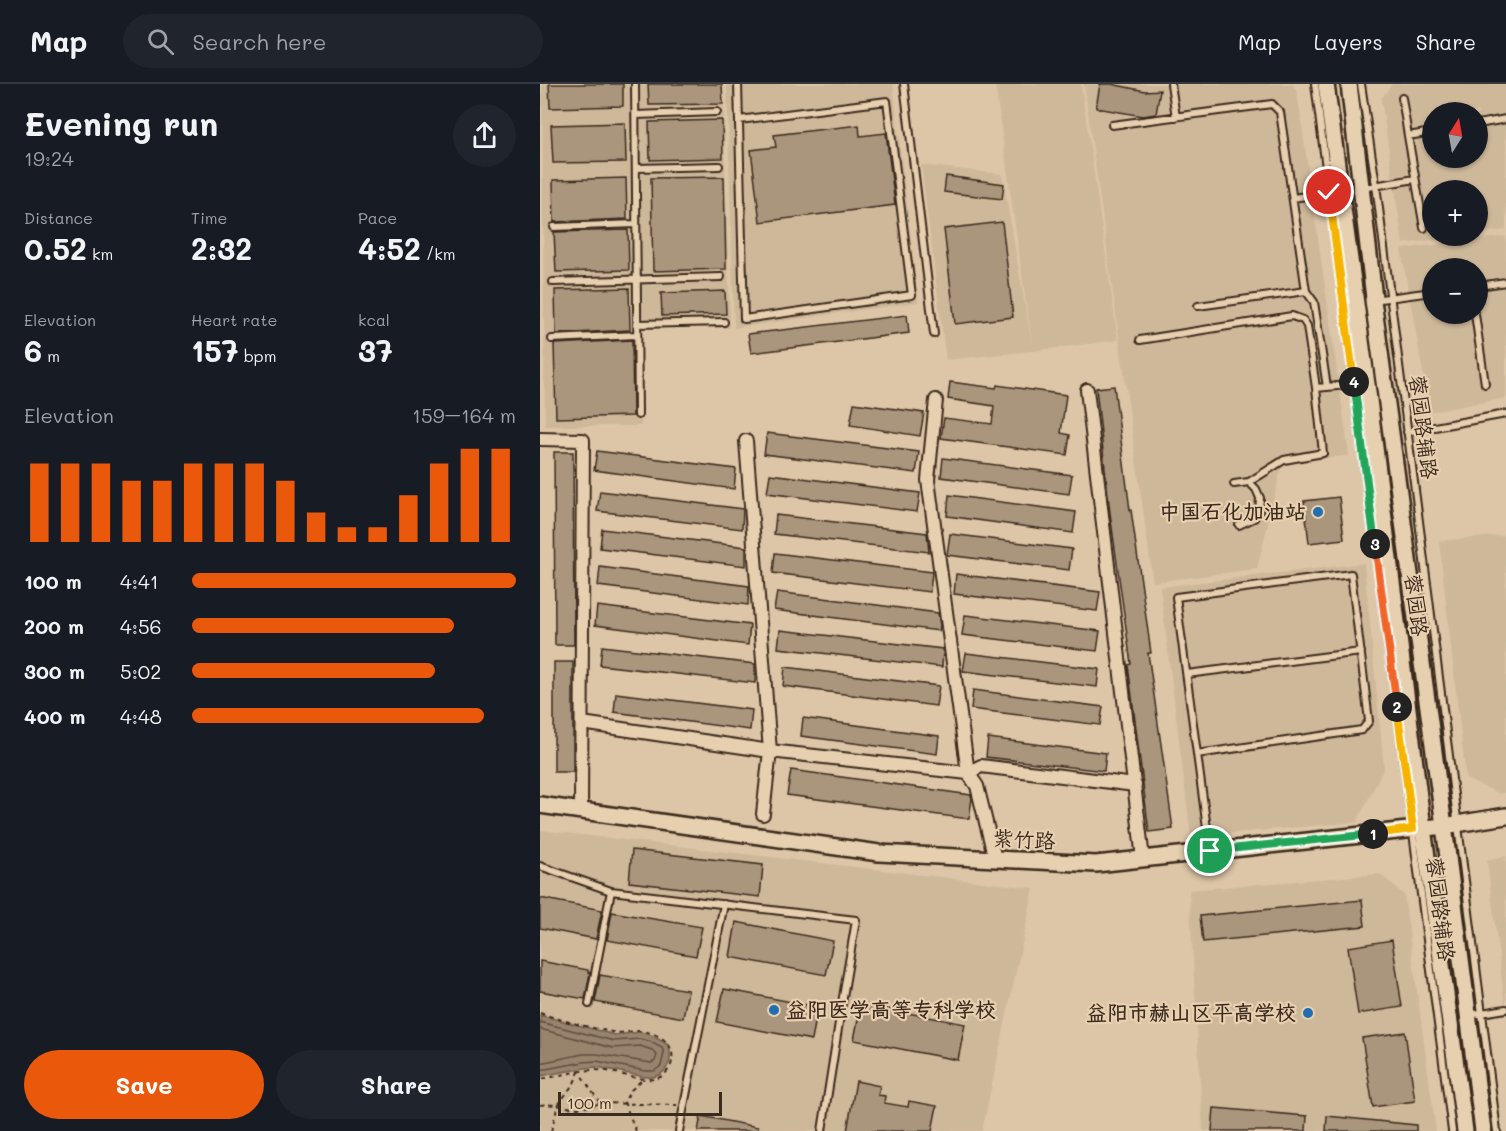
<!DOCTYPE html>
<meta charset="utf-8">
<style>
:root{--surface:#171b24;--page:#20242c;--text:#f1f3f6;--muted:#9ea1a6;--line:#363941;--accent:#ea580c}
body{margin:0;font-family:Mali,"LXGW WenKai TC",sans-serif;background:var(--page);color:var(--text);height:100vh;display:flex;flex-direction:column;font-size:22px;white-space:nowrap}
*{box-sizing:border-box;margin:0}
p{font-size:20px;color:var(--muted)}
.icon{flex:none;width:33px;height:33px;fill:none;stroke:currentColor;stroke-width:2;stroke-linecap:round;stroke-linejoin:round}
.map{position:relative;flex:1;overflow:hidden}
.drawer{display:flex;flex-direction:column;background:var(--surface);width:540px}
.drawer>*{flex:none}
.needle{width:39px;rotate:11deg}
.controls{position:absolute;left:882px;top:18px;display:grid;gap:12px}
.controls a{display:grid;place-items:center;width:66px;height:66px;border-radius:50%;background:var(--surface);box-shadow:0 2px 4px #0004;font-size:30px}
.scale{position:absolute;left:18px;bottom:15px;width:164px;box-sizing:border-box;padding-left:6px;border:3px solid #3b2a1e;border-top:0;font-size:16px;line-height:21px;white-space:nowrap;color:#3b2a1e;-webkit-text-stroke:4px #e7d0b0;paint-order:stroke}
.pin{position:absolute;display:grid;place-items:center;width:51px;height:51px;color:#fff;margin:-26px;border:3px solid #fff;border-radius:50%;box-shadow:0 2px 6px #0007}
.km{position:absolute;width:30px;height:30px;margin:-15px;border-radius:50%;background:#222;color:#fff;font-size:16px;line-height:30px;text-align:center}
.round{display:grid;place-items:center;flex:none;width:63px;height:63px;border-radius:32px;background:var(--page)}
.summary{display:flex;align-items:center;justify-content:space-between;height:102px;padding:0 24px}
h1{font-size:33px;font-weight:700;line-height:45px}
.stats{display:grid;grid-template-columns:repeat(3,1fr);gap:9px;height:102px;padding:6px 24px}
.stats div{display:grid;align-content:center}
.stats b{font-size:30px;font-weight:700}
.stats small{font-size:16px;font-weight:400}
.stats p{font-size:16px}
.chart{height:168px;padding:12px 24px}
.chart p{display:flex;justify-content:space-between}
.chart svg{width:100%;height:108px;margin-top:6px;stroke:var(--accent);stroke-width:6}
.primary-button{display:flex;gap:12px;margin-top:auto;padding:12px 24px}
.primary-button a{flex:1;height:69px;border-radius:36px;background:var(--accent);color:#fff;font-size:24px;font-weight:700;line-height:69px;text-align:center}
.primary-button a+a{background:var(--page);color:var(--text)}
ul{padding:0 24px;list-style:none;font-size:20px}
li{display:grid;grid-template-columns:96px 72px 1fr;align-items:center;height:45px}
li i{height:15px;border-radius:8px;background:var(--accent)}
header{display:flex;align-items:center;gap:36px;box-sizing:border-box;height:84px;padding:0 30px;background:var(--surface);border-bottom:2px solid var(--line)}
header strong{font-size:28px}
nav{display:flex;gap:33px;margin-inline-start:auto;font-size:21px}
.search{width:420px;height:54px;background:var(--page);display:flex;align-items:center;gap:15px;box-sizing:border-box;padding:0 21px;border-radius:33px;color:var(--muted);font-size:22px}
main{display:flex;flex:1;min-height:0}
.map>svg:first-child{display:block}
.built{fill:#ceb89a;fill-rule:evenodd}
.water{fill:#98836d;stroke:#735f4d;stroke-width:1.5}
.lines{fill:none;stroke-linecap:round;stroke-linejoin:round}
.shore{stroke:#604e3e;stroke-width:1.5}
.building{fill:#aa967d;stroke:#3b2a1e;stroke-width:1.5}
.service-casing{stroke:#3b2a1e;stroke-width:10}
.minor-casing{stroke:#3b2a1e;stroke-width:16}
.tertiary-casing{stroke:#3b2a1e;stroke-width:20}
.path{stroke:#3b2a1e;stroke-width:2;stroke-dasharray:4.5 4.5;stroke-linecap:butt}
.service{stroke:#e7d0b0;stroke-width:6}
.minor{stroke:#e7d0b0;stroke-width:12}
.tertiary{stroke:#e7d0b0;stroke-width:15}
.split-1-casing{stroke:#fff;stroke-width:12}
.split-2-casing{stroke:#fff;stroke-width:12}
.split-3-casing{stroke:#fff;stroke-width:12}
.split-4-casing{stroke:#fff;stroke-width:12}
.split-5-casing{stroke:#fff;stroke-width:12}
.split-1{stroke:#22a559;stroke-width:8}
.split-2{stroke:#f5b400;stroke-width:8}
.split-3{stroke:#f0652b;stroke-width:8}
.split-4{stroke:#22a559;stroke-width:8}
.split-5{stroke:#f5b400;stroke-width:8}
.poi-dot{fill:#1f6fb2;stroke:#e7d0b0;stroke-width:2}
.labels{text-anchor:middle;stroke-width:4.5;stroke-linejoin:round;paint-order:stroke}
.street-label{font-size:21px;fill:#3b2a1e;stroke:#e7d0b0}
.poi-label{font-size:21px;font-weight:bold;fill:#3b2a1e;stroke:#e7d0b0;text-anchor:end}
</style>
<header>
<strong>Map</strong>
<div class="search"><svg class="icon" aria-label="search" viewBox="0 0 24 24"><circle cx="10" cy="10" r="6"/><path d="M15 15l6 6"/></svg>Search here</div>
<nav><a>Map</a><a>Layers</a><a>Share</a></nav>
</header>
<main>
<section class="drawer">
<div class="summary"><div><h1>Evening run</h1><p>19:24</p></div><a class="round"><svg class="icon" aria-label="share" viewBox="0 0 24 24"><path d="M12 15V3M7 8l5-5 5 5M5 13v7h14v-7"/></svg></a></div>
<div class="stats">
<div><p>Distance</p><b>0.52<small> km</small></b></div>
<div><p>Time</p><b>2:32</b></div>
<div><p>Pace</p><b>4:52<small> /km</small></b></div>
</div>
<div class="stats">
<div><p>Elevation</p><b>6<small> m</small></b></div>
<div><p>Heart rate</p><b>157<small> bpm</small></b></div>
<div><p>kcal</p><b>37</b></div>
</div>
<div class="chart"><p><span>Elevation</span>159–164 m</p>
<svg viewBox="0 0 160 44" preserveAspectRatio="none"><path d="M5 44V12M15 44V12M25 44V12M35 44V19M45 44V19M55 44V12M65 44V12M75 44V12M85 44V19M95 44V32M105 44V38M115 44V38M125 44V25M135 44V12M145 44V6M155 44V6"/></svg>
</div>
<ul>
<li><b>100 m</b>4:41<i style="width:100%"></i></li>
<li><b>200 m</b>4:56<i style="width:81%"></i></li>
<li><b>300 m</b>5:02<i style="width:75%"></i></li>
<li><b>400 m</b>4:48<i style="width:90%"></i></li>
</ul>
<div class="primary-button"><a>Save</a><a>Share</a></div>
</section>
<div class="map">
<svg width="966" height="1047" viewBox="0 0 966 1047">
<rect width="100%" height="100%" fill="#ddc6a7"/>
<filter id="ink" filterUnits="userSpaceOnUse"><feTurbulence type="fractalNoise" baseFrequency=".0167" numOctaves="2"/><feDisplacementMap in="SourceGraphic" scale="12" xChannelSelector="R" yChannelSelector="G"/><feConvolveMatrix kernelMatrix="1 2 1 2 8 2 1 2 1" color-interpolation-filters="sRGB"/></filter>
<g filter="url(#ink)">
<!-- built -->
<path class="built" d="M2,0H183L190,244H101V342H5Z
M187,0H353L378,218L194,244Z
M455,0H541L578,256L493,267L406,276L381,81L462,90L492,261Z
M544,0H752L757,7L809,371L742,381L717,485L613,498Z
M852,0H966V146L938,150V106H892V152H927L863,160L841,15ZM892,28H938V74H892Z
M966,152V314L890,328L861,165ZM892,184H938V230H892Z
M966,451V708L960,710L926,695L899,457Z
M824,479L844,684L817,738L651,753L620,503Z
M0,746L494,804L442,1047H0Z
M966,772V929L947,777Z
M840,790L864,811L896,1047H663L649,806Z"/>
<!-- water -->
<path class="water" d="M0,931L75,951L100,948L111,951L127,960L130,967V977L126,985L121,990L114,993H105L57,983L45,984L0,992Z"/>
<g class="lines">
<!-- shore -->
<path class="shore" d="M0,938L74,957L100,955L109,957L122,964L124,969L121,982L114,987H105L57,977L44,978L0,986
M0,945L73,964L100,962L112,966L117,971L115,977L111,979L57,970H43L0,979"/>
</g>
<!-- building -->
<path class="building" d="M9,0H83V22L10,24Z
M108,0H182L183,20L109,21Z
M560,0H571L605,7L620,6L616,30L603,32L556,24Z
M182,36L183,74L110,76L109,38Z
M85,39L86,78L13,79L11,41Z
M319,41L320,52L346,49L355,121L220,138L211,66L236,63L234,51Z
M406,92L464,100L462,115L404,108Z
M184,93L186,185L113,187L111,94Z
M86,94L87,135L14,138L13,96Z
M462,138L473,233L415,240L404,145Z
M88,146L89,186L16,188L14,148Z
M89,204L90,246L16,250L15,206Z
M185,207L186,230L122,232L121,209Z
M367,231L369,249L211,269L208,250Z
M92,256L93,332L16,334L14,260Z
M410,298L456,304L457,301L526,311L521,349L530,351L527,371L401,354L404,334L452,340L454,322L408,315Z
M574,302L590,426H591L611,569H608L633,745L609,748L588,581L591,580L570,429L556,304Z
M314,319L384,329L380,352L310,341Z
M227,349L379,368L376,389L224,370Z
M57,367L196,385L194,405L54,386Z
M14,368H33L34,561H15Z
M403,374L532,391L529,410L401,393Z
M230,390L380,409L377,428L227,409Z
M60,407L203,425L202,445L57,427Z
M409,411L536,428L533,449L407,432Z
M799,413L804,455L769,459L764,417Z
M236,431L387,449L389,468L234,450Z
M62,445L206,463V482L60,464Z
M410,450L532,465L529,486L407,471Z
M235,469L392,488L390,508L233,489Z
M60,483L209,502L208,521L58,502Z
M416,490L560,508L557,527L414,510Z
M237,508L398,529L400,542L399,547L234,526Z
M57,522L210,541L208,561L55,541Z
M425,531L560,547L557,567L422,551Z
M240,546L403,565L402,583L238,564Z
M62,562L215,580V599L60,581Z
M426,569L559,585L557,603L423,587Z
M14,578H33V688H14Z
M245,583L399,602L396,622L243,602Z
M433,606L563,623L560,641L431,625Z
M76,609L212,626L210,646L74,628Z
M263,634L399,652L397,670L261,652Z
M448,654L566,669L564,687L446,673Z
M251,686L431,711L432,714L429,735L247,711Z
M92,766L223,781L220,813L89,798Z
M0,814L62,826L56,855L0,844Z
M822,816L825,842L663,858L660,832Z
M72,828L162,843L156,872L67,856Z
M196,838L293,857L286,891L190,873Z
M852,856L862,923L818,930L808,863Z
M0,877L48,886V888L50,889L45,915L0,907Z
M60,891L148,906L143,934L55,918Z
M184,905L278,923L272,956L177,938Z
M321,920L425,940L418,976L314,956Z
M865,948L875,1017L833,1023L822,954Z
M316,997L340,1002L338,1011L345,1012L344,1019L368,1023L369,1017L397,1022L392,1047H307Z
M674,1024L767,1032L766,1047H672Z
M161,1032L218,1043V1047H158Z
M787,1032L876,1041V1047H786Z"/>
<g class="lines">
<!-- service casing -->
<g class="service-casing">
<path id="service" d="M95,0L98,331
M198,0L204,235L372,211L347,17L199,36
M364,0L394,250
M631,0L636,33
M775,0L912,1047
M821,0L836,101L957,1047
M862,14L868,52L892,48
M96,31L177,28
M938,40L966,35
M572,41L732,20L740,28L766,207
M868,52L884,144
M96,84L179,82
M822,104L875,95
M753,114L791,108
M14,143L96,140
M13,198L181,193
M938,202L966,198
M833,216L892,208
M658,222L766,207L774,218L787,303
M935,230L945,300
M97,240L184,238
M12,255L97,251
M600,256L752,232L763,236L767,242L776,304L818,300
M867,348L966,330
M694,400L709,398L744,376L783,369L776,304
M699,441L714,434L719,427L720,414L716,405L709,398
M647,590L821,568
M657,670L822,646L829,637L811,490L636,513L670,767
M0,782L71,807L316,836L303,913L282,1047
M49,920L71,807
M929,931L966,925
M139,1047L184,820"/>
</g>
<!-- minor casing -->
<g class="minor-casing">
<path id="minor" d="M547,306L603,775
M396,316L388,396L428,689L437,702L455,775
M0,355L43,356L41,727
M206,357L230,667L223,730
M42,639L230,667L428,689L441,682L595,701"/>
</g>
<!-- tertiary casing -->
<g class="tertiary-casing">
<path id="tertiary" d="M786,0L827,300L883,744L925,1047
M809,0L834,214L833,216L904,742L943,1047
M0,721L339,769L556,780L904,742L966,732"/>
</g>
<!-- path -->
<path class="path" d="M0,929C23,937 48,943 72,948C81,950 90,947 99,947C118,948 138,960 131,981C128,988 122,994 114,995C94,997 75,986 55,986C36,986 18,993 0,995
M0,1021C12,1019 23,1023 35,1024C44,1024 52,1022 60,1019L137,1021
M11,1047L18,1021L34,999L39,988L60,1019
M96,1047L84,1018L91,1006L103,995"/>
<!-- service -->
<use href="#service" class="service"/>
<!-- minor -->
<use href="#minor" class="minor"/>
<!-- tertiary -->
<use href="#tertiary" class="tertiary"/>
</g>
</g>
<g class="lines" filter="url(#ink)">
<!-- split-1 casing -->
<g class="split-1-casing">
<path id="split-1" d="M670,767L833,750"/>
</g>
<!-- split-2 casing -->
<g class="split-2-casing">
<path id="split-2" d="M833,750L873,745L857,623"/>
</g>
<!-- split-3 casing -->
<g class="split-3-casing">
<path id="split-3" d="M835,460L857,623"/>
</g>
<!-- split-4 casing -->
<g class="split-4-casing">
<path id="split-4" d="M814,298L835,460"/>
</g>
<!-- split-5 casing -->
<g class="split-5-casing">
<path id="split-5" d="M789,108L814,298"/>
</g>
<!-- split-1 -->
<use href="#split-1" class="split-1"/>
<!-- split-2 -->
<use href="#split-2" class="split-2"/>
<!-- split-3 -->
<use href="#split-3" class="split-3"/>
<!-- split-4 -->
<use href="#split-4" class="split-4"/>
<!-- split-5 -->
<use href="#split-5" class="split-5"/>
</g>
<!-- markers -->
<g class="poi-dot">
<circle cx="778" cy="428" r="6"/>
<circle cx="234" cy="926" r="6"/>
<circle cx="768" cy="929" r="6"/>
</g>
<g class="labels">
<!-- street labels -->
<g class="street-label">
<text transform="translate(883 343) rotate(83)" y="7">蓉园路辅路</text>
<text transform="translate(876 521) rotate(83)" y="7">蓉园路</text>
<text transform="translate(484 756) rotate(3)" y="7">紫竹路</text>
<text transform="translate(900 825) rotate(83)" y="7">蓉园路辅路</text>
</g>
<!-- poi labels -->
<g class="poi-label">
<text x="766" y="435">中国石化加油站</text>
<text x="246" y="933" text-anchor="start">益阳医学高等专科学校</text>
<text x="756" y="936">益阳市赫山区平高学校</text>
</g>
</g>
</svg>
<div class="controls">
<a><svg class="needle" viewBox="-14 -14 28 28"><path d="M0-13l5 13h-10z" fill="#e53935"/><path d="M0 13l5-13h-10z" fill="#9ea1a6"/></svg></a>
<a>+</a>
<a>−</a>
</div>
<div class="scale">100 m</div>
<div class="pin" style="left:670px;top:767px;background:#1e9e55"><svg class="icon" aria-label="arrive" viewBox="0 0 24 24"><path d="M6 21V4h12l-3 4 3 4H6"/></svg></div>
<div class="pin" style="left:789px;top:108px;background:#d93025"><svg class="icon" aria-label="check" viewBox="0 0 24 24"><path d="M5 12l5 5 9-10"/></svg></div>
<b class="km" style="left:833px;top:750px">1</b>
<b class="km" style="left:857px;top:623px">2</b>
<b class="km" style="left:835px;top:460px">3</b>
<b class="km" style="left:814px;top:298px">4</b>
</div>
</main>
